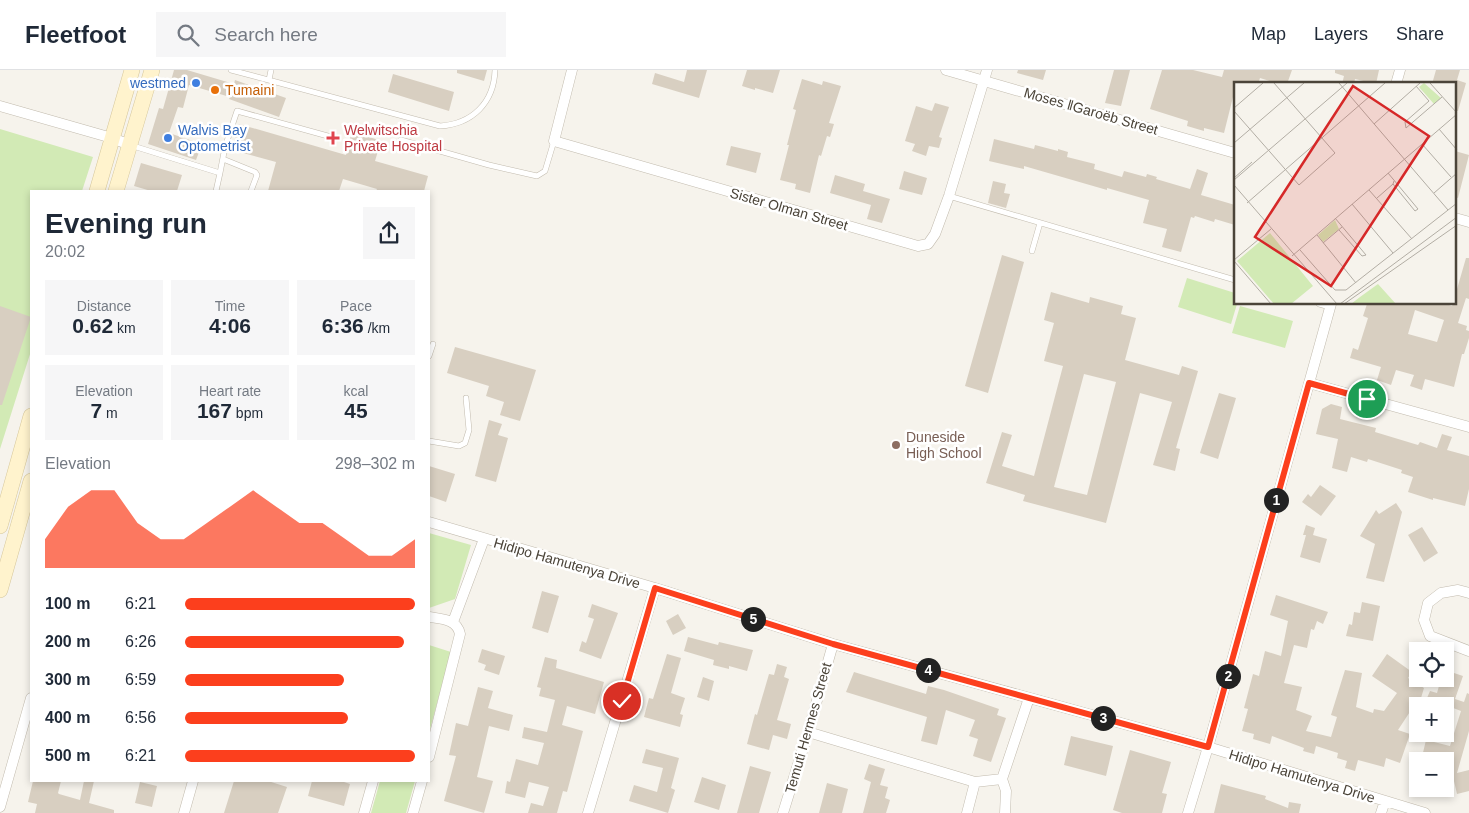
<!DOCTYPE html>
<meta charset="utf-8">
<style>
:root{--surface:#fff;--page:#f6f6f7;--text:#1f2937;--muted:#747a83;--line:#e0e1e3;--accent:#fc3f1d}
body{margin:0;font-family:Helvetica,sans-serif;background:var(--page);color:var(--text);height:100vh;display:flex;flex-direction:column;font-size:19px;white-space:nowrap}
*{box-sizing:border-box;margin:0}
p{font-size:16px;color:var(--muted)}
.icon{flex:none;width:28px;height:28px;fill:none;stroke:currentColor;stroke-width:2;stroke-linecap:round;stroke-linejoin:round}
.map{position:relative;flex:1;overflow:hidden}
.panel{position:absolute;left:30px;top:120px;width:400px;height:592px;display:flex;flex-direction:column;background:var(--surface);border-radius:0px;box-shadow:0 2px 8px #0003}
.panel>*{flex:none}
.tools{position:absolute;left:1409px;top:572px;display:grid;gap:10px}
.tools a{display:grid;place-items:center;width:45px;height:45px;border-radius:0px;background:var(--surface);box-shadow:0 2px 8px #0003;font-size:25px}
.pin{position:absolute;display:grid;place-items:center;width:42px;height:42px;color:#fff;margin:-21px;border:2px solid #fff;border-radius:50%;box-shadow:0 1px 5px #0007}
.km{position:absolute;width:25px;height:25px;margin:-12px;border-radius:50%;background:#222;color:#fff;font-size:14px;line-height:25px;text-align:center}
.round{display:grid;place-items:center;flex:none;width:52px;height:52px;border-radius:0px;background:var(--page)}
.summary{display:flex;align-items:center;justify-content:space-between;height:85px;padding:0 15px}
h1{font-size:28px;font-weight:800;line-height:38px}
.stats{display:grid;grid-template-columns:repeat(3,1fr);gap:8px;height:85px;padding:5px 15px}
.stats div{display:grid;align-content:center;border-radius:0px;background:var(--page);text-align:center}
.stats b{font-size:21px;font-weight:800}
.stats small{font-size:14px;font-weight:400}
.stats p{font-size:14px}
.chart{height:140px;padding:10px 15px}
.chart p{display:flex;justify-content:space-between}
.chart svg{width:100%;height:90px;margin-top:5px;fill:var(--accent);opacity:.7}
ul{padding:0 15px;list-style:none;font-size:16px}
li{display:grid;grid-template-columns:80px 60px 1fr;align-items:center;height:38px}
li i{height:12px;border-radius:6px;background:var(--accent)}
header{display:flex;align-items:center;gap:30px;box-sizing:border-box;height:70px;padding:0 25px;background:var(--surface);border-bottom:1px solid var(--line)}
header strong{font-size:24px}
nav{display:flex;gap:28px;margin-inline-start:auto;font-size:18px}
.search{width:350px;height:45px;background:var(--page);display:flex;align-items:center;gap:12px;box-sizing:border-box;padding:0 18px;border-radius:0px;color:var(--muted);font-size:19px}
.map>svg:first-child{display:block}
.green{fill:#d2eab5}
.building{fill:#d8cfc1;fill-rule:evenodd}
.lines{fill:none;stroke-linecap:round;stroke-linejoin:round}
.service-casing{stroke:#c2bbae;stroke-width:6}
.minor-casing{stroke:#c2bbae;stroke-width:11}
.secondary-casing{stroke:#d6c79b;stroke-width:16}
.service{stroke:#fff;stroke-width:5}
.minor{stroke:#fff;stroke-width:10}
.secondary{stroke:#fff3cd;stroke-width:15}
.route-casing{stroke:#fff;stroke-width:10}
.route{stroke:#fc3f1d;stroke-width:6}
.shop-dot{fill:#3f7fe0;stroke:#fff;stroke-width:2}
.food-dot{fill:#e8710a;stroke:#fff;stroke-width:2}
.health-dot{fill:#e0444e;stroke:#fff;stroke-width:2}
.education-dot{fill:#8d6e63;stroke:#fff;stroke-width:2}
.labels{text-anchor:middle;stroke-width:5;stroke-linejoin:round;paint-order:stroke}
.shop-label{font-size:14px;fill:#366cbe;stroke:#fff;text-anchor:end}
.food-label{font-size:14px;fill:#c56008;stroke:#fff;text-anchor:start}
.street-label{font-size:14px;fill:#4b4439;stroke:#fff}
.health-label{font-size:14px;fill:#be3a42;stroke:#fff;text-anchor:start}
.education-label{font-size:14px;fill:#785e54;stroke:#fff;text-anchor:start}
.inset-road{fill:none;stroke:#b2ada4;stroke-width:1}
.view{fill:#d62828;fill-opacity:0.15;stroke:#d62828;stroke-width:2.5}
.inset-edge{fill:none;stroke:#4b4439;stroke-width:2.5}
</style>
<header>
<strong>Fleetfoot</strong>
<div class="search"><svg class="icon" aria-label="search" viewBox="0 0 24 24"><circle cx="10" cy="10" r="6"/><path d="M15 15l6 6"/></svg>Search here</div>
<nav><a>Map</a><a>Layers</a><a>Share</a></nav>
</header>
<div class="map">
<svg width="1469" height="743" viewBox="0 0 1469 743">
<rect width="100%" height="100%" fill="#f6f3ec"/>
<!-- green -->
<path class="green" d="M0,59L93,87L82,121H31V281L0,379Z
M1187,208L1235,223V234H1237L1231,254L1178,237Z
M1240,236L1293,251L1285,278L1232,263Z
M429,463L471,475L455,529L429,538Z
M429,575L451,582L429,663Z
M380,711H415L406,743H371Z"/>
<!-- building -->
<path class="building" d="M174,0H187L234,14L235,10L286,28L279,47L229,29L230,27L189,15L183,38L178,37L169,63L202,74L196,90L148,74L159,38L163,39Z
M457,0H487L484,11L457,3Z
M687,0H707L699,28L652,14L655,3L684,12Z
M747,0H780L773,23L755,18V20L742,16Z
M1018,0H1046L1043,10L1017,3Z
M1114,0H1130L1121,36L1105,33Z
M1162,0H1193L1222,7L1224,0H1292L1287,14H1279L1260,8L1258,14H1235V19L1224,63L1204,58V61L1187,56L1188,51L1150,39Z
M1335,0H1379L1376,14L1355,9L1354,14H1342L1344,6L1335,3Z
M1436,0H1460L1457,10L1466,13L1458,41H1455V14H1432Z
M393,4L454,22L449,41L388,22Z
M802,9L822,15L823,11L841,16L829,53L834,54L830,67L827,66L821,86L819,85L810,123L795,119L796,114L780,110L789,75H787L796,40L793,39Z
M935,33L949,37L939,67L942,68L939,78L929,76L926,86L912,81L915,74L905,71L916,36L932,41Z
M239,54L346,85L352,61L381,71L375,91L428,106L424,121H376L377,119L343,109L339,121H268L276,92L232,80Z
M994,69L1034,79L1035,75L1058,81V79L1068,82L1067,87L1095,94L1094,99L1122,107L1124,101L1146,107L1147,104L1157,107L1156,109L1190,119L1197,99L1208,103L1201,125L1235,135V155L1215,149L1214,152L1195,146L1194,148L1191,147L1181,182L1162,177L1167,159L1143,153L1149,130L1107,118V120L1024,96V99L989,91Z
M731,76L761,83L756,103L726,95Z
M1455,81L1469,85L1458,128L1455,127Z
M141,93L182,105L177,121H151L134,116Z
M904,101L927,108L922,125L899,119Z
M835,105L865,114L863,121L890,129L882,153L867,149L871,135L830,123Z
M993,111L1006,114L1004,123L1010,124L1006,138L988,133Z
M1002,185L1024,192L988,323L965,316Z
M1466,188H1469V229L1466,228L1458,253L1467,256L1466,260L1469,261V268L1464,284H1462L1454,317L1425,309L1422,320L1410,316L1414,305L1396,300L1391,315L1377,310L1381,297L1350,288L1353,278L1358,280L1368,248L1363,246L1367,234H1446L1452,236L1453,234H1455V226ZM1415,240L1444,250L1437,272L1408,264Z
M1051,222L1089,233L1090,227L1123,236L1121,244L1136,248L1125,290L1179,305L1182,296L1198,301L1176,378L1180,379L1175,401L1153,395L1172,332L1140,323L1106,453L1023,431L1025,425L986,413L1002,362L1012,365L1002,396L1034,406L1063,296L1044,291L1054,253L1044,250ZM1084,304L1116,312L1087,425L1054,417Z
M0,236L31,247L2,335H0Z
M455,277L536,300L520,351L500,345L504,332L486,326L489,316L447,303Z
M1219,323L1236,328L1218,389L1200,383Z
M1331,334L1342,337L1340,349L1376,358L1375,362L1418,375L1420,372L1437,378L1442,364L1452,367L1447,380L1469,386V419L1465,436L1433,428V430L1408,422L1413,407L1401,403L1402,400L1368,389L1367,392L1351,387L1347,402L1332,398L1338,369L1316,364L1322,339Z
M489,350L502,354L498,365L508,368L496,412L475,406Z
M429,396L455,404L446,432L429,426Z
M1320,415L1336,426L1321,446L1302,432L1308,424L1311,427Z
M1396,433L1402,442L1384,512L1366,508L1375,474L1360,466L1376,440L1379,444Z
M1306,455L1315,458L1313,465L1327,469L1320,493L1300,487L1306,465H1303Z
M1422,457L1438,483L1424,492L1408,465Z
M542,521L559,526L548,563L532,558Z
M1276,525L1328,542L1323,554L1317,551L1314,560L1311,559L1307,578L1294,575L1284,613L1302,617L1296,640L1312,646L1306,661L1331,667L1337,647L1331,645L1345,600L1362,603L1356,637L1373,643L1374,639L1384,641L1397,623L1372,606L1387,584L1412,602L1408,608L1424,618L1421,628H1419L1398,660L1410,664L1400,693L1386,688L1384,697L1358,690L1355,701L1345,698L1347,691L1337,688L1338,683L1316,676L1314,684L1303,681L1304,678L1272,666L1270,674L1253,669L1254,664L1242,661L1248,639L1244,638L1253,604L1259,606L1265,581L1281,586L1288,551L1270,545Z
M1362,532L1380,536L1373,571L1346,566L1349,554L1352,555L1354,542L1360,543Z
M592,534L618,543L601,589L579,581L582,571L586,573L594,549L588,547Z
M678,544L686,558L673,565L666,551Z
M688,567L718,575L719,572L753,580L747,601L729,596V599L713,595L714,590L684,581Z
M482,579L505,586L499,605L484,600L486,595L478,592Z
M667,584L681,588L671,623L685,628L680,644L683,645L680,657L644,647L649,628L653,629Z
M545,587L557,590L556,598L604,612L595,644L567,636L562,655L583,661L567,722L563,721L557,743H528L531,733L543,736L549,717L529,712L525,728L505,723L507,711L510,712L516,689L538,695L544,673L522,668L524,657L547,662L555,630L539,626L541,618L537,617Z
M777,594L787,597L784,607L789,609L777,650L791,654L787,669L773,665L769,680L747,674L755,644L757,645L769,604L774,605Z
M1445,600L1463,606L1455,629L1464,632L1467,623L1469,624V661L1457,703L1469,700V721L1457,724L1450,694L1445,691H1421L1426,670L1450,676L1461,641L1427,628L1430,621L1437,623L1441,609H1445Z
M854,602L926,624L928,616L944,620L999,639L997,645L1006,648L991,692L973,686L978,669L969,666L975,650L946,640L937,675L921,671L927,647L846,622Z
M703,607L714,611L709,631L697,627Z
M478,617L493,621L488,638L513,645L509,661L489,656L477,707L493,711L484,743L444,731L456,686L449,685L456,653L468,656Z
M1071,666L1113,676L1106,706L1064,695Z
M646,679L679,688L671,718L675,720L668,743L629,731L634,715L657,722L663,698L642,693Z
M1130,680L1171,692L1162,723L1167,724L1162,743H1122L1113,740Z
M869,694L885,699L880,715L888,717L885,728L890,730L886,743H863L871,712L864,709Z
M750,696L771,702L759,743H737Z
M702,707L726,715L719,740L694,732Z
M33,711H61L58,723L59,724L80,730L84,711H94L89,733L114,740V743H35L37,734L28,732Z
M234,711H268L287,717L278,743H224Z
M312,711H341L350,714L344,736L308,726Z
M140,712L157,716L152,737L135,733Z
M827,713L848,719L842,743H819Z
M1221,714L1266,726L1265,729L1288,738L1289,732L1301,734L1299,743H1214Z"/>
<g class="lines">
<!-- service casing -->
<g class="service-casing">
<path id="service" d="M231,0L440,56C472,54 494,33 495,0
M269,10L271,0
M401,70L489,95L537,106L545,101L554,71
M130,75L220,103L216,121
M223,89L255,102L257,105L251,121
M220,103L225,77L237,41L335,68
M949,126L1235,210
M1032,181L1040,153
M1319,234L1330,237
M429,286L433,274
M429,371L459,376L465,373L469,360L466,328"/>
</g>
<!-- minor casing -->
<g class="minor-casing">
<path id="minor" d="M572,0L554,71L918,176L928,174L935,164L949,126L987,0
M946,0L1235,83
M1396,14L1400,0
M0,36L112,68L130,75
M1455,148L1469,152
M1309,313L1469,357
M429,452L655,518L833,574L1208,677L1425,743
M1469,523L1458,520L1441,523L1428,533L1424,550L1430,566L1469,581
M429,547C442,549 457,549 460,564L429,687
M453,552L484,469
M808,662L975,712
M0,737L31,628
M184,743L193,711
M364,743L373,711
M413,743L422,711
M588,743L655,518
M783,743L808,662L833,574
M967,743L975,712L1002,709
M1005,743L1006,721L1002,709L1029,628
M1188,743L1208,677L1331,234
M1381,743L1385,731"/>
</g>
<!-- secondary casing -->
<g class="secondary-casing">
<path id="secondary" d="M97,121L132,0
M116,121L152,0
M0,456L31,346
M0,520L31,411"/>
</g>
<!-- service -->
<use href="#service" class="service"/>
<!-- minor -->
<use href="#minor" class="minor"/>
<!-- secondary -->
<use href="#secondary" class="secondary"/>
</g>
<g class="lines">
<!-- route casing -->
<g class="route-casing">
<path id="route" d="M622,631L655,518L833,574L1208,677L1309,313L1367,329"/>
</g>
<!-- route -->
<use href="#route" class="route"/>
</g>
<!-- markers -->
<g class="shop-dot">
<circle cx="196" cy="13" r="5"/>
<circle cx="168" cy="68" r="5"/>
</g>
<circle class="food-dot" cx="215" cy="20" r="5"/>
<path class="health-dot" d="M330.5 60.5h5v5h5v5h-5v5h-5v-5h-5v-5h5z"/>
<circle class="education-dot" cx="896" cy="375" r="5"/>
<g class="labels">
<!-- shop labels -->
<g class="shop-label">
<text x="186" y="18">westmed</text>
<text x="178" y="65" text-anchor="start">Walvis Bay<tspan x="178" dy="16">Optometrist</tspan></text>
</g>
<!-- food labels -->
<g class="food-label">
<text x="225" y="25">Tumaini</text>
</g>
<!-- street labels -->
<g class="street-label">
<text transform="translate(1091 41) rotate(16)" y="5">Moses ǁGaroëb Street</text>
<text transform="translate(789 139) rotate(16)" y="5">Sister Olman Street</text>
<text transform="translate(567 493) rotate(16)" y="5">Hidipo Hamutenya Drive</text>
<text transform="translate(808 658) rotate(-74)" y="5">Temuti Hermes Street</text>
<text transform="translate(1302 706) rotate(17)" y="5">Hidipo Hamutenya Drive</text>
</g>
<!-- health labels -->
<g class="health-label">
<text x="344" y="65">Welwitschia<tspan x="344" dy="16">Private Hospital</tspan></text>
</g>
<!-- education labels -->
<g class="education-label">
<text x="906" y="372">Duneside<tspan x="906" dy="16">High School</tspan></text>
</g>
</g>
<!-- overview -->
<g transform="translate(1234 12)">
<rect width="222" height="222" fill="#f6f3ec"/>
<path d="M190,1L207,16L200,22L185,5ZM101,138L105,147L89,160L84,153ZM36,151L79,204L57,222H40L3,179ZM144,202L162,222H117L126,215Z" fill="#d2eab5"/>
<path class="inset-road" d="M105,1L214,128M196,1L223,31M182,4L195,19L171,40L172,46L208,15M0,26L29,1M0,29L65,103L101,71L40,1M140,42L186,1M205,47L223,68M0,61L70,1M188,62L217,95M154,91L184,127L181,129L159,102L160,99M0,96L18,80M0,98L113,1M0,103L103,222M135,108L178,157M200,111L223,91M143,116L159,102M13,121L151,1M118,122L159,171M101,136L132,173L128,174L105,148M83,153L122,201M89,161L108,145M66,168L101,208H112L223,121M58,174L223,32M0,178L37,147M0,179L37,222M106,222L223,135M110,222L223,143"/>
<path class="view" d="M119,4L195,54L97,204L21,155Z"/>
<rect width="222" height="222" class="inset-edge"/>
</g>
</svg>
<div class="tools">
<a><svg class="icon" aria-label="locate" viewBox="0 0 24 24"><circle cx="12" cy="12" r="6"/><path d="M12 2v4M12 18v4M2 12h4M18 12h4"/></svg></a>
<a>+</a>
<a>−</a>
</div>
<div class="pin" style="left:1367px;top:329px;background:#1e9e55"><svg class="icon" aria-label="arrive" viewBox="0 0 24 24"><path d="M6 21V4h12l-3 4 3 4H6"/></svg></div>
<div class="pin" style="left:622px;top:631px;background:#d93025"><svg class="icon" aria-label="check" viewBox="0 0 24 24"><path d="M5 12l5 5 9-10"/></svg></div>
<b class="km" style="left:1276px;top:430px">1</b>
<b class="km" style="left:1228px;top:606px">2</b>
<b class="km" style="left:1103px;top:648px">3</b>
<b class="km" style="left:928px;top:600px">4</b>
<b class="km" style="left:753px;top:549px">5</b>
<section class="panel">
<div class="summary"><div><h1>Evening run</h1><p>20:02</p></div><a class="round"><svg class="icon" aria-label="share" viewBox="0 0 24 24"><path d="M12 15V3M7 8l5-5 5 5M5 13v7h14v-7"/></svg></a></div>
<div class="stats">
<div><p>Distance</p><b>0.62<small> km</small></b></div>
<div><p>Time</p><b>4:06</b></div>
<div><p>Pace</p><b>6:36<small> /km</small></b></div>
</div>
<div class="stats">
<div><p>Elevation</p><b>7<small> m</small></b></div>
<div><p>Heart rate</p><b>167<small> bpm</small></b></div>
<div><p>kcal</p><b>45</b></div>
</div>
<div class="chart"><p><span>Elevation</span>298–302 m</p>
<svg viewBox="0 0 160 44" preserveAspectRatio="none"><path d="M0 44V30L10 14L20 6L30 6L40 22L50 30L60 30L70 22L80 14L90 6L100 14L110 22L120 22L130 30L140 38L150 38L160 30V44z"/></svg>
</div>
<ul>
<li><b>100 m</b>6:21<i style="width:100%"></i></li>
<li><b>200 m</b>6:26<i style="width:95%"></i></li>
<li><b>300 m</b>6:59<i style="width:69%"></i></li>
<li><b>400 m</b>6:56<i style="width:71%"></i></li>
<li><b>500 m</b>6:21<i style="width:100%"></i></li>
</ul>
</section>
</div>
